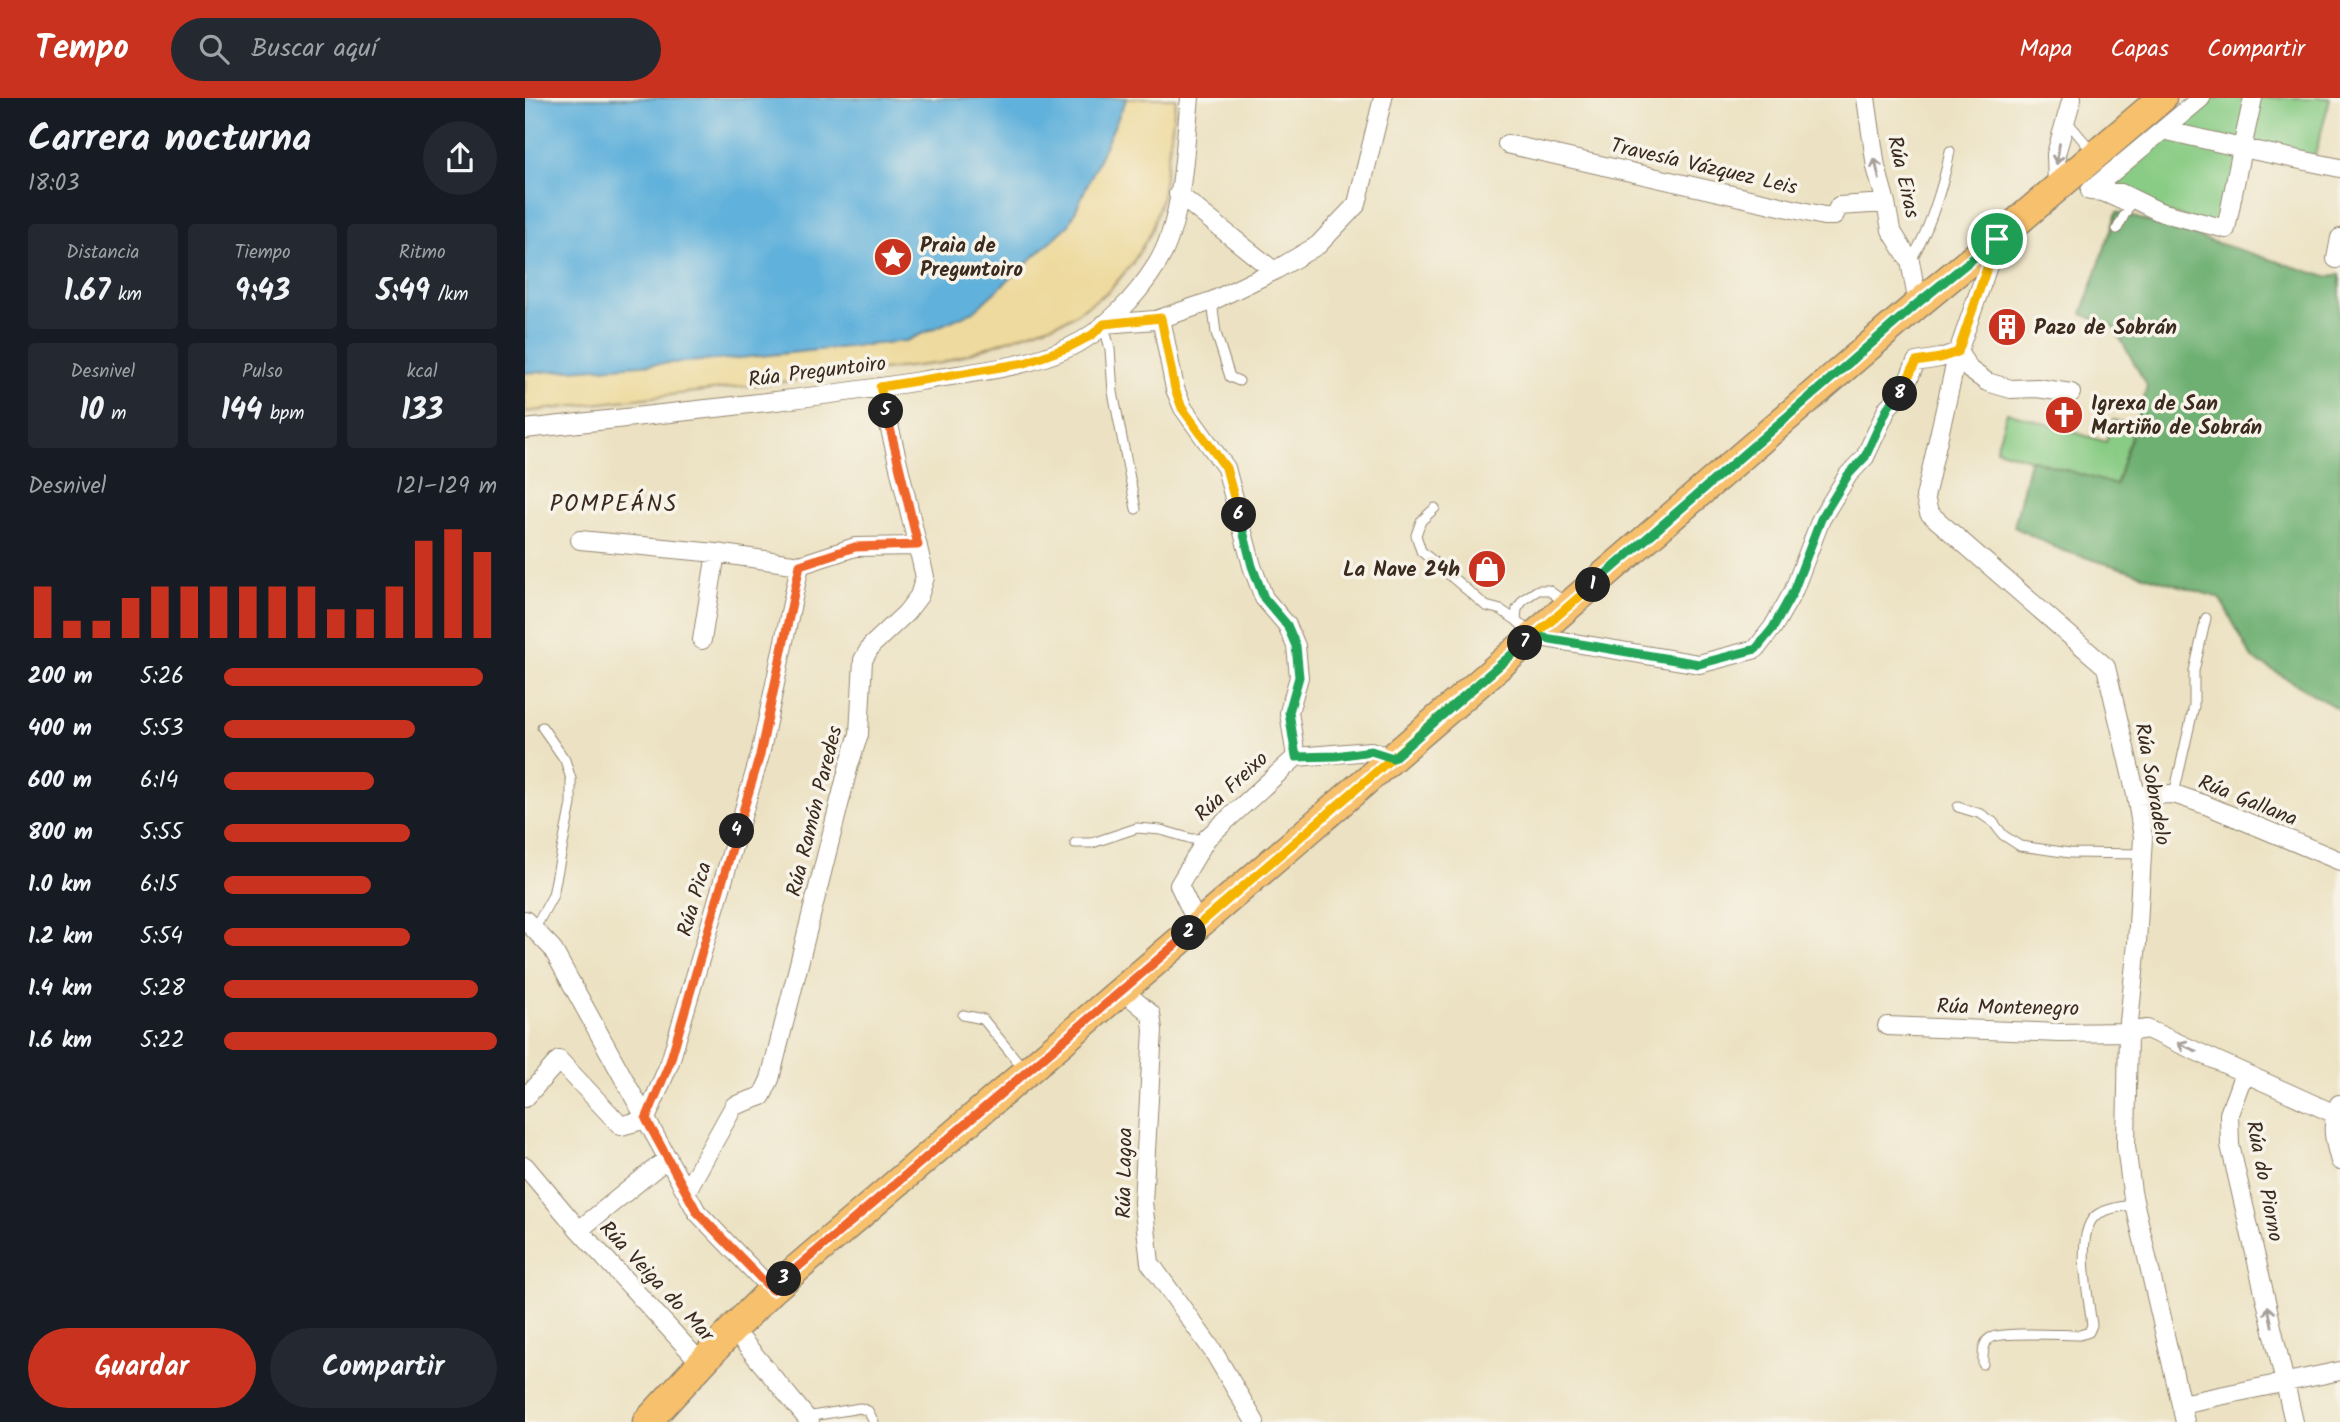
<!DOCTYPE html>
<html lang="es">
<meta charset="utf-8">
<style>
:root{--surface:#171b24;--page:#242831;--text:#f1f3f6;--muted:#9ea1a6;--accent:#c8321e}
body{margin:0;font-family:Kalam,sans-serif;background:var(--page);color:var(--text);height:100vh;display:flex;flex-direction:column;font-size:26px;white-space:nowrap}
*{box-sizing:border-box;margin:0}
p{font-size:23px;color:var(--muted)}
.icon{flex:none;width:38px;height:38px;fill:none;stroke:currentColor;stroke-width:2;stroke-linecap:round;stroke-linejoin:round}
.map{position:relative;flex:1;overflow:hidden}
.side{display:flex;flex-direction:column;background:var(--surface);width:525px}
.side>*{flex:none}
.pin{position:absolute;display:grid;place-items:center;width:60px;height:60px;color:#fff;margin:-30px;border:4px solid #fff;border-radius:50%;box-shadow:0 2px 7px #0007}
.km{position:absolute;width:35px;height:35px;margin:-18px;border-radius:50%;background:#222;color:#fff;font-size:19px;line-height:35px;text-align:center}
.round{display:grid;place-items:center;flex:none;width:74px;height:74px;border-radius:37px;background:var(--page)}
.summary{display:flex;align-items:center;justify-content:space-between;height:119px;padding:0 28px}
h1{font-size:38px;font-weight:700;line-height:52px}
.figures{display:grid;grid-template-columns:repeat(3,1fr);gap:10px;height:119px;padding:7px 28px}
.figures div{display:grid;align-content:center;border-radius:7px;background:var(--page);text-align:center}
.figures b{font-size:30px;font-weight:700}
.figures small{font-size:19px;font-weight:400}
.figures p{font-size:19px}
.chart{height:196px;padding:14px 28px}
.chart p{display:flex;justify-content:space-between}
.chart svg{width:100%;height:126px;margin-top:7px;stroke:var(--accent);stroke-width:6}
.cta{display:flex;gap:14px;margin-top:auto;padding:14px 28px}
.cta a{flex:1;height:80px;border-radius:42px;background:var(--accent);color:#fff;font-size:28px;font-weight:700;line-height:80px;text-align:center}
.cta a+a{background:var(--page);color:var(--text)}
ul{padding:0 28px;list-style:none;font-size:23px}
li{display:grid;grid-template-columns:112px 84px 1fr;align-items:center;height:52px}
li i{height:18px;border-radius:9px;background:var(--accent)}
header{display:flex;align-items:center;gap:42px;box-sizing:border-box;height:98px;padding:0 35px;background:var(--accent);color:#fff}
header strong{font-size:33px}
nav{display:flex;gap:38px;margin-inline-start:auto;font-size:24px}
.search{width:490px;height:63px;background:var(--page);display:flex;align-items:center;gap:18px;box-sizing:border-box;padding:0 24px;border-radius:38px;color:var(--muted);font-size:26px}
main{display:flex;flex:1;min-height:0}
.map>svg:first-child{display:block}
.green{fill:#89cc85;stroke:#627b52;stroke-width:2}
.forest{fill:#6eb072;stroke:#546d48;stroke-width:2}
.sand{fill:#eeda9e;stroke:#94825e;stroke-width:2}
.water{fill:#61b1db;stroke:#4e6e7c;stroke-width:2}
.lines{fill:none;stroke-linecap:round;stroke-linejoin:round}
.lane-casing{stroke:#948670;stroke-width:11}
.street-casing{stroke:#948670;stroke-width:20}
.primary-casing{stroke:#948670;stroke-width:31}
.lane{stroke:#fff;stroke-width:9}
.street{stroke:#fff;stroke-width:18}
.primary{stroke:#f7c06c;stroke-width:28}
.oneway{stroke:#a79f9a}
.split-1-casing{stroke:#fff;stroke-width:14}
.split-2-casing{stroke:#fff;stroke-width:14}
.split-3-casing{stroke:#fff;stroke-width:14}
.split-4-casing{stroke:#fff;stroke-width:14}
.split-5-casing{stroke:#fff;stroke-width:14}
.split-6-casing{stroke:#fff;stroke-width:14}
.split-7-casing{stroke:#fff;stroke-width:14}
.split-8-casing{stroke:#fff;stroke-width:14}
.split-9-casing{stroke:#fff;stroke-width:14}
.split-1{stroke:#22a559;stroke-width:9}
.split-2{stroke:#f5b400;stroke-width:9}
.split-3{stroke:#f0652b;stroke-width:9}
.split-4{stroke:#f0652b;stroke-width:9}
.split-5{stroke:#f0652b;stroke-width:9}
.split-6{stroke:#f5b400;stroke-width:9}
.split-7{stroke:#22a559;stroke-width:9}
.split-8{stroke:#22a559;stroke-width:9}
.split-9{stroke:#f5b400;stroke-width:9}
.labels{text-anchor:middle;stroke-width:7;stroke-linejoin:round;paint-order:stroke}
.street-label{font-size:21px;fill:#3b2a1e;stroke:#f7f3e8}
.poi-label{font-size:21px;font-weight:bold;fill:#3b2a1e;stroke:#f7f3e8;text-anchor:start}
.neighbourhood-label{font-size:23px;letter-spacing:2px;fill:#3b2a1e;stroke:#f7f3e8}
</style>
<header>
<strong>Tempo</strong>
<div class="search"><svg class="icon" aria-label="search" viewBox="0 0 24 24"><circle cx="10" cy="10" r="6"/><path d="M15 15l6 6"/></svg>Buscar aquí</div>
<nav><a>Mapa</a><a>Capas</a><a>Compartir</a></nav>
</header>
<main>
<section class="side">
<div class="summary"><div><h1>Carrera nocturna</h1><p>18:03</p></div><a class="round"><svg class="icon" aria-label="share" viewBox="0 0 24 24"><path d="M12 15V3M7 8l5-5 5 5M5 13v7h14v-7"/></svg></a></div>
<div class="figures">
<div><p>Distancia</p><b>1.67<small> km</small></b></div>
<div><p>Tiempo</p><b>9:43</b></div>
<div><p>Ritmo</p><b>5:49<small> /km</small></b></div>
</div>
<div class="figures">
<div><p>Desnivel</p><b>10<small> m</small></b></div>
<div><p>Pulso</p><b>144<small> bpm</small></b></div>
<div><p>kcal</p><b>133</b></div>
</div>
<div class="chart"><p><span>Desnivel</span>121–129 m</p>
<svg viewBox="0 0 160 44" preserveAspectRatio="none"><path d="M5 44V26M15 44V38M25 44V38M35 44V30M45 44V26M55 44V26M65 44V26M75 44V26M85 44V26M95 44V26M105 44V34M115 44V34M125 44V26M135 44V10M145 44V6M155 44V14"/></svg>
</div>
<ul>
<li><b>200 m</b>5:26<i style="width:95%"></i></li>
<li><b>400 m</b>5:53<i style="width:70%"></i></li>
<li><b>600 m</b>6:14<i style="width:55%"></i></li>
<li><b>800 m</b>5:55<i style="width:68%"></i></li>
<li><b>1.0 km</b>6:15<i style="width:54%"></i></li>
<li><b>1.2 km</b>5:54<i style="width:68%"></i></li>
<li><b>1.4 km</b>5:28<i style="width:93%"></i></li>
<li><b>1.6 km</b>5:22<i style="width:100%"></i></li>
</ul>
<div class="cta"><a>Guardar</a><a>Compartir</a></div>
</section>
<div class="map">
<svg width="1815" height="1324" viewBox="0 0 1815 1324">
<rect width="100%" height="100%" fill="#f7f3e8"/>
<filter id="ink" filterUnits="userSpaceOnUse"><feTurbulence type="fractalNoise" baseFrequency=".0143" numOctaves="2"/><feDisplacementMap in="SourceGraphic" scale="14" xChannelSelector="R" yChannelSelector="G"/><feConvolveMatrix kernelMatrix="1 2 1 2 8 2 1 2 1" color-interpolation-filters="sRGB"/></filter>
<filter id="wash" filterUnits="userSpaceOnUse"><feTurbulence type="fractalNoise" baseFrequency=".00686" numOctaves="4" result="noise"/><feDisplacementMap in="SourceGraphic" scale="28" xChannelSelector="R" yChannelSelector="G"/><feGaussianBlur stdDeviation="1.57" result="paint"/><feColorMatrix in="noise" values="0 0 0 0 0 0 0 0 0 0 0 0 0 0 0 0 0 1.4 0 .05"/><feComposite in="paint" operator="in"/></filter>
<g filter="url(#wash)">
<rect width="100%" height="100%" fill="#ece2c3"/>
<!-- green -->
<path class="green" d="M1676,0H1805L1788,65L1717,50L1701,131L1565,93Z
M1482,314L1581,344L1588,322L1609,328L1591,388L1471,351Z"/>
<!-- forest -->
<path class="forest" d="M1592,114L1802,179L1815,176V612L1727,560L1695,500L1536,452L1489,429L1505,361L1591,387L1622,288L1589,229L1557,216Z"/>
<!-- sand -->
<path class="sand" d="M554,0H651L637,99L625,136L607,166L584,193L543,221L417,265L0,314V163Z"/>
<!-- water -->
<path class="water" d="M0,0H602L544,127L449,213L381,243L205,261L0,275Z"/>
</g>
<g filter="url(#ink)">
<g class="lines">
<!-- lane casing -->
<g class="lane-casing">
<path id="lane" d="M1541,22L1567,53
M1578,99L1603,110L1592,131
M1385,163C1403,137 1419,85 1425,53
M687,203L691,235L705,279L714,283
M579,228L585,251L588,294L611,411
M910,410L896,423L891,437L896,453L961,508L976,512L991,522
M1006,536L991,522L992,511L999,501L1013,492H1023L1040,504
M1649,696L1669,608V573L1681,520
M1433,709L1456,716L1468,724L1478,737L1495,748L1545,755L1618,756
M550,745H567L612,730L636,732L667,741L681,740
M9,832L28,797L46,706V681L40,662L17,629
M438,917L458,921L498,970
M1458,1266C1458,1258 1457,1245 1465,1240C1477,1233 1537,1237 1555,1237L1564,1234L1567,1227C1564,1203 1548,1131 1573,1116C1583,1110 1599,1108 1610,1106
M281,1319L335,1310L343,1313L349,1324"/>
</g>
<!-- street casing -->
<g class="street-casing">
<path id="street" d="M1341,0L1351,69L1361,105L1366,132L1385,163L1393,206
M1728,0L1717,50L1815,70
M1638,32L1717,50L1701,131L1635,114L1596,95L1565,93L1676,0
M982,46L1299,118H1309L1314,108L1361,105
M1532,90L1531,56L1547,0
M653,96L749,173
M1471,145L1433,254L1400,399L1404,415L1581,569L1611,697L1618,739L1612,845L1603,934L1601,1048L1607,1094L1660,1324
M1811,161L1815,140
M636,220L650,291L658,310L701,370L727,468L739,500L762,527L771,548L774,579L764,614L771,659
M579,226L631,222L687,203L749,173L793,147L832,106L858,0
M0,331C132,316 264,304 395,283C445,274 498,271 545,249C580,233 612,198 632,166C659,122 659,50 665,0
M55,442L191,455L275,467L330,449L393,448
M1008,538L1174,566L1231,551L1248,529L1268,494L1296,421L1323,377L1340,359L1363,309L1378,294L1391,264L1415,260L1433,254L1445,272L1462,284L1486,291L1512,290L1546,295
M177,542L191,455
M1611,697L1649,696L1681,707L1815,763
M0,822L27,850L172,1114L247,1192
M673,827L654,787L682,740L771,659L846,653L868,660
M597,892L626,916L628,932L618,1104L625,1165L688,1253L730,1324
M1362,928L1535,935L1603,934L1622,931L1810,1016
M1719,975L1704,1016L1705,1047L1769,1324
M0,1000L34,962L96,1028L121,1021L145,964L235,657L275,467
M1814,1006C1805,1028 1809,1042 1815,1063
M0,1068L54,1132L143,1060
M161,1094L209,1008L237,998L245,981L324,667L334,636L338,562L346,548L381,515L394,498L400,479L355,289
M54,1132L176,1265
M208,1231L285,1324
M1656,1306L1815,1273"/>
</g>
<!-- primary casing -->
<g class="primary-casing">
<path id="primary" d="M122,1324L208,1231L247,1192L770,744L1393,206L1472,141L1637,0"/>
</g>
<!-- lane -->
<use href="#lane" class="lane"/>
<!-- street -->
<use href="#street" class="street"/>
<!-- primary -->
<use href="#primary" class="primary"/>
</g>
<!-- one-way arrows -->
<defs><path id="oneway-shaft" d="M-6 0H5M1.5-3L5.5 0L1.5 3" fill="none" stroke-width="1.6" stroke-linecap="round" stroke-linejoin="round" transform="scale(1.75)"/></defs>
<g class="oneway">
<use href="#oneway-shaft" transform="translate(1533 56) rotate(98)"/>
<use href="#oneway-shaft" transform="translate(1352 71) rotate(-103)"/>
<use href="#oneway-shaft" transform="translate(1662 949) rotate(-156)"/>
<use href="#oneway-shaft" transform="translate(1745 1218) rotate(-102)"/>
</g>
</g>
<g class="lines" filter="url(#ink)">
<!-- split-1 casing -->
<g class="split-1-casing">
<path id="split-1" d="M1068,487L1393,205L1472,141"/>
</g>
<!-- split-2 casing -->
<g class="split-2-casing">
<path id="split-2" d="M664,835L1068,487"/>
</g>
<!-- split-3 casing -->
<g class="split-3-casing">
<path id="split-3" d="M259,1181L664,835"/>
</g>
<!-- split-4 casing -->
<g class="split-4-casing">
<path id="split-4" d="M212,733L145,964L121,1021L172,1114L247,1192L259,1181"/>
</g>
<!-- split-5 casing -->
<g class="split-5-casing">
<path id="split-5" d="M212,733L235,657L275,467L330,449L393,447L361,313"/>
</g>
<!-- split-6 casing -->
<g class="split-6-casing">
<path id="split-6" d="M361,313L355,289L500,265L544,249L567,237L579,226L636,220L650,291L657,310L701,370L714,417"/>
</g>
<!-- split-7 casing -->
<g class="split-7-casing">
<path id="split-7" d="M714,417L727,468L739,500L762,527L771,548L774,579L764,614L771,659L811,658L846,653L868,660L1000,545"/>
</g>
<!-- split-8 casing -->
<g class="split-8-casing">
<path id="split-8" d="M1000,545L1008,538L1174,566L1231,551L1248,530L1268,494L1296,421L1323,377L1340,359L1363,309L1375,296"/>
</g>
<!-- split-9 casing -->
<g class="split-9-casing">
<path id="split-9" d="M1375,296L1391,264L1415,260L1433,254L1472,141"/>
</g>
<!-- split-1 -->
<use href="#split-1" class="split-1"/>
<!-- split-2 -->
<use href="#split-2" class="split-2"/>
<!-- split-3 -->
<use href="#split-3" class="split-3"/>
<!-- split-4 -->
<use href="#split-4" class="split-4"/>
<!-- split-5 -->
<use href="#split-5" class="split-5"/>
<!-- split-6 -->
<use href="#split-6" class="split-6"/>
<!-- split-7 -->
<use href="#split-7" class="split-7"/>
<!-- split-8 -->
<use href="#split-8" class="split-8"/>
<!-- split-9 -->
<use href="#split-9" class="split-9"/>
</g>
<!-- icons -->
<defs>
<g id="sight-disc" transform="scale(2.0125)"><circle r="9.5" fill="#c8321e" stroke="#f7f3e8"/><path d="M0-6L1.8-2.2L6-1.7L2.9 1.2L3.7 5.4L0 3.3L-3.7 5.4L-2.9 1.2L-6-1.7L-1.8-2.2Z" fill="#fff"/></g>
<g id="building-disc" transform="scale(2.0125)"><circle r="9.5" fill="#c8321e" stroke="#f7f3e8"/><path d="M-4-6H4V6H1V3H-1V6H-4ZM-2.5-4.3h1.7v1.8h-1.7ZM.8-4.3h1.7v1.8H.8ZM-2.5-1h1.7V.8h-1.7ZM.8-1h1.7V.8H.8Z" fill="#fff"/></g>
<g id="church-disc" transform="scale(2.0125)"><circle r="9.5" fill="#c8321e" stroke="#f7f3e8"/><path d="M-1.2-6h2.4v3.5h3.3v2.4h-3.3V6h-2.4V-.1h-3.3v-2.4h3.3Z" fill="#fff"/></g>
<g id="shop-disc" transform="scale(2.0125)"><circle r="9.5" fill="#c8321e" stroke="#f7f3e8"/><path d="M-5-2.5h2.3a2.7 3.5 0 0 1 5.4 0H5L5.5 6h-11ZM-1.5-2.5h3a1.5 2.3 0 0 0-3 0Z" fill="#fff"/></g>
</defs>
<g fill-rule="evenodd">
<use href="#sight-disc" x="368" y="159"/>
<use href="#building-disc" x="1482" y="229"/>
<use href="#church-disc" x="1539" y="317"/>
<use href="#shop-disc" x="962" y="471"/>
</g>
<g class="labels">
<!-- street labels -->
<g class="street-label">
<text transform="translate(1179 68) rotate(13)" y="7">Travesía Vázquez Leis</text>
<text transform="translate(1379 79) rotate(77)" y="7">Rúa Eiras</text>
<text transform="translate(292 273) rotate(-7)" y="7">Rúa Preguntoiro</text>
<text transform="translate(1628 686) rotate(80)" y="7">Rúa Sobradelo</text>
<text transform="translate(706 688) rotate(-43)" y="7">Rúa Freixo</text>
<text transform="translate(1723 702) rotate(22)" y="7">Rúa Gallana</text>
<text transform="translate(289 713) rotate(-76)" y="7">Rúa Ramón Paredes</text>
<text transform="translate(169 801) rotate(-74)" y="7">Rúa Pica</text>
<text transform="translate(1483 909) rotate(1)" y="7">Rúa Montenegro</text>
<text transform="translate(599 1075) rotate(-89)" y="7">Rúa Lagoa</text>
<text transform="translate(1740 1083) rotate(79)" y="7">Rúa do Piorno</text>
<text transform="translate(132 1183) rotate(47)" y="7">Rúa Veiga do Mar</text>
</g>
<!-- poi labels -->
<g class="poi-label">
<text x="395" y="154">Praia de<tspan x="395" dy="24">Preguntoiro</tspan></text>
<text x="1509" y="236">Pazo de Sobrán</text>
<text x="1566" y="312">Igrexa de San<tspan x="1566" dy="24">Martiño de Sobrán</tspan></text>
<text x="935" y="478" text-anchor="end">La Nave 24h</text>
</g>
<!-- neighbourhood labels -->
<g class="neighbourhood-label">
<text x="89" y="413">POMPEÁNS</text>
</g>
</g>
</svg>
<div class="pin" style="left:1472px;top:141px;background:#1e9e55"><svg class="icon" aria-label="arrive" viewBox="0 0 24 24"><path d="M6 21V4h12l-3 4 3 4H6"/></svg></div>
<b class="km" style="left:1068px;top:487px">1</b>
<b class="km" style="left:664px;top:835px">2</b>
<b class="km" style="left:259px;top:1181px">3</b>
<b class="km" style="left:212px;top:733px">4</b>
<b class="km" style="left:361px;top:313px">5</b>
<b class="km" style="left:714px;top:417px">6</b>
<b class="km" style="left:1000px;top:545px">7</b>
<b class="km" style="left:1375px;top:296px">8</b>
</div>
</main>
